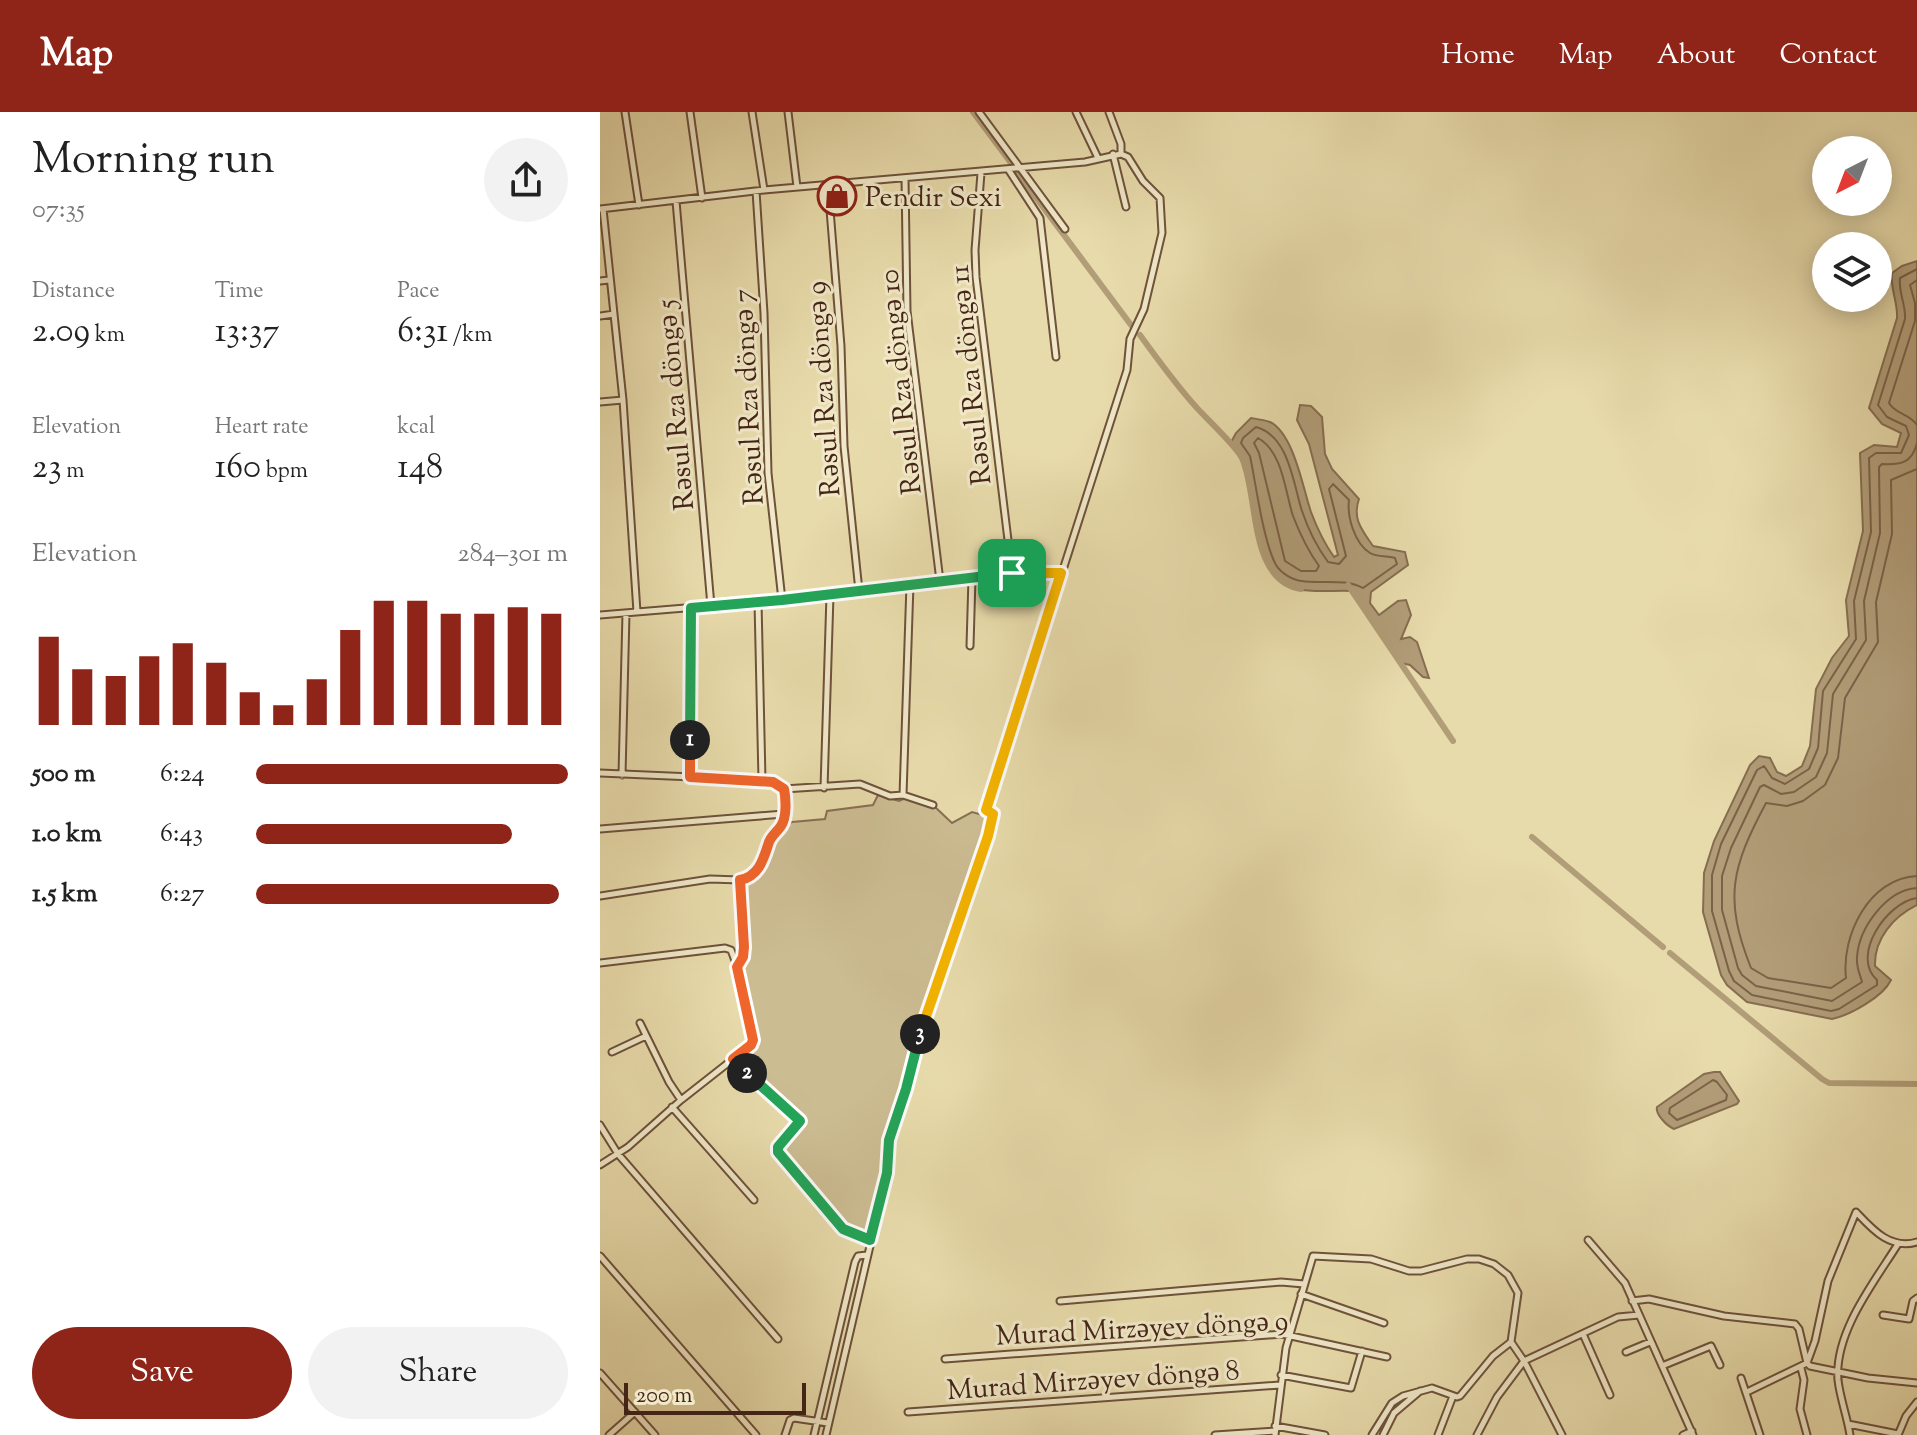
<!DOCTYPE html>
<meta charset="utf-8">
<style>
:root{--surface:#fff;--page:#f2f2f2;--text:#222;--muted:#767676;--accent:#8f2418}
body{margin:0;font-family:"Sorts Mill Goudy",serif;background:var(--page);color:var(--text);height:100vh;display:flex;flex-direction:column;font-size:30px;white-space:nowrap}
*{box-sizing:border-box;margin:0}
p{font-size:26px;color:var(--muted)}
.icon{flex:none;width:44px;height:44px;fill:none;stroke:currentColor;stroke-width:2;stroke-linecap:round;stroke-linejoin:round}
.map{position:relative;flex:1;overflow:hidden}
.sheet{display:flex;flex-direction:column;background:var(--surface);width:600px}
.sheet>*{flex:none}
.needle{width:52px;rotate:222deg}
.buttons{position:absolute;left:1212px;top:24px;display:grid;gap:16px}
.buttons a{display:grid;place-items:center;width:80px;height:80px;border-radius:50%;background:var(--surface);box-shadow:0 4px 20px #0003;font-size:40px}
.scale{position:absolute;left:24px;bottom:20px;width:182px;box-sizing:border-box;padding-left:8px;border:4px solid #452516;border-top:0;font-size:22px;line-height:28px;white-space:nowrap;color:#452516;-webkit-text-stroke:6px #f0e8c8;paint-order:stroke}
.pin{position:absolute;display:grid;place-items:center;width:68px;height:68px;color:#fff;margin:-34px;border-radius:16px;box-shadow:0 4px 12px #0006}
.km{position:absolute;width:40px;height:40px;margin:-20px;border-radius:50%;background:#222;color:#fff;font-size:22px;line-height:40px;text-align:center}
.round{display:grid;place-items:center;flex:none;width:84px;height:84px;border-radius:42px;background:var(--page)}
.overview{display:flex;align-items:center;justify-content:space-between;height:136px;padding:0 32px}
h1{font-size:44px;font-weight:600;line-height:60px}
.figures{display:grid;grid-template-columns:repeat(3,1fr);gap:12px;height:136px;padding:8px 32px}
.figures div{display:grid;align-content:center}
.figures b{font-size:34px;font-weight:600}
.figures small{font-size:22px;font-weight:400}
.figures p{font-size:22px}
.chart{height:224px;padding:16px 32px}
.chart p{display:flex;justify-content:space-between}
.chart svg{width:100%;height:144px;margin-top:8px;stroke:var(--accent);stroke-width:6}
.cta{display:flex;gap:16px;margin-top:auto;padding:16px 32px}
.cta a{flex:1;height:92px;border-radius:48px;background:var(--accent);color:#fff;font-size:32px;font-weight:600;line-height:92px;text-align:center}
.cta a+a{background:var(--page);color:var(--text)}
ul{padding:0 32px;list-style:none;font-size:26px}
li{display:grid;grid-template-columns:128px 96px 1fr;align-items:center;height:60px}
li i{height:20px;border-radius:10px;background:var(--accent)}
header{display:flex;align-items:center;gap:48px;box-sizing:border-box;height:112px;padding:0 40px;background:var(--accent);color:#fff}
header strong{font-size:38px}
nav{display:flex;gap:44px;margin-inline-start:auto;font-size:28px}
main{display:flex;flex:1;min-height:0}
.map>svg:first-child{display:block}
.green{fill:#ccbc92;stroke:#887054;stroke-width:2}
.water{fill:#b19d78;stroke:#866d51;stroke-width:2}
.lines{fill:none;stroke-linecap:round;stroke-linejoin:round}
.shore{stroke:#7b6147;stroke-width:2}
.canal{stroke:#b19d78;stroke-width:6}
.minor-casing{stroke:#6e523b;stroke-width:9}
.minor{stroke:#f0e8c8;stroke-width:5}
.split-1-casing{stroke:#fff;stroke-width:16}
.split-2-casing{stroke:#fff;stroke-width:16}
.split-3-casing{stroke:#fff;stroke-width:16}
.split-4-casing{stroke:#fff;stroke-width:16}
.split-1{stroke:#22a559;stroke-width:10}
.split-2{stroke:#f0652b;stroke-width:10}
.split-3{stroke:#22a559;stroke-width:10}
.split-4{stroke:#f5b400;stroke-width:10}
.labels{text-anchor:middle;stroke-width:6;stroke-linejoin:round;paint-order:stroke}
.poi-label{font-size:28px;fill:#452516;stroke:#f0e8c8;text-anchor:start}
.street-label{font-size:28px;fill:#452516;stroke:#f0e8c8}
</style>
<header>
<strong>Map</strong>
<nav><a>Home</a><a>Map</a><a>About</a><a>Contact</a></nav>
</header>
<main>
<section class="sheet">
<div class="overview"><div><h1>Morning run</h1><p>07:35</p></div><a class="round"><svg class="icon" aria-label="share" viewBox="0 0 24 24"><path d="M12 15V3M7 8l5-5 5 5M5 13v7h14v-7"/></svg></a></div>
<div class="figures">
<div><p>Distance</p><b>2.09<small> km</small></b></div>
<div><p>Time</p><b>13:37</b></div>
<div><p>Pace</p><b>6:31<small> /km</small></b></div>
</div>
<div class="figures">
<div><p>Elevation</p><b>23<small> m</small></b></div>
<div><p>Heart rate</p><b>160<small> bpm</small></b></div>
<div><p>kcal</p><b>148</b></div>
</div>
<div class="chart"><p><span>Elevation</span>284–301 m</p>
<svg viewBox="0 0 160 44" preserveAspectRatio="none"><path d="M5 44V17M15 44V27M25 44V29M35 44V23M45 44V19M55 44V25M65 44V34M75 44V38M85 44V30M95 44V15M105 44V6M115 44V6M125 44V10M135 44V10M145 44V8M155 44V10"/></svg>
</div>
<ul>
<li><b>500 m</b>6:24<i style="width:100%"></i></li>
<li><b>1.0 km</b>6:43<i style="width:82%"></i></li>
<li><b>1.5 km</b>6:27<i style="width:97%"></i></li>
</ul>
<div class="cta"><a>Save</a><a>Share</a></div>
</section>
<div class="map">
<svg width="1317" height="1323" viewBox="0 0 1317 1323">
<rect width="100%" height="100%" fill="#e8dbab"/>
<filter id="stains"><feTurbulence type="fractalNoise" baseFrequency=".0025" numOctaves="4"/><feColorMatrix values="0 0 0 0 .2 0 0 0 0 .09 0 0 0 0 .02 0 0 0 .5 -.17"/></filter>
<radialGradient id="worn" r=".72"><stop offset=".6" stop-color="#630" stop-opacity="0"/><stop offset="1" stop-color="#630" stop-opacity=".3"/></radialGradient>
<!-- green -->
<path class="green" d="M278,683L299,689L306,686L335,695L352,711L372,700L390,705L319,910L306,968L285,1037L286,1052L265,1124L245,1116L179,1038L204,1009L138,949L158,929L141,866L147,836L141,775L168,750L173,727L185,713L192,710L225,707L227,699L273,693Z"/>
<!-- water -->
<path class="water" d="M1317,149V793C1293,805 1274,827 1275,854L1291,868C1283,885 1250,903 1232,907L1147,890L1127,873L1121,863L1103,800L1104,761L1114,729L1150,653L1159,644L1170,646L1177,660L1186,664L1202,654L1210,634L1216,577L1232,546L1249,524L1246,488L1263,419L1260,341L1274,333L1297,335L1301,321L1282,312L1269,296L1297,206C1298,190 1290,177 1292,161L1302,154Z
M700,293L711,294L722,305L725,342L732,357L759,387C752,407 762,418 773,434L805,440L808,453L771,480L770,491L779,503L798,489L806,488L811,503L801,527L810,525L817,530L829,566L823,565L810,553L801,551L752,479C735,478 714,481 697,477C641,463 666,365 630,332L636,321L651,306C657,307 664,308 670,310C694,322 703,377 711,400C717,416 724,431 734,445L738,443L709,332L697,308Z
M1114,960H1120L1139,989L1137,992L1074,1017C1067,1014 1055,1002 1057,995L1104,962Z"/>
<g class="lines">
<!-- shore -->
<path class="shore" d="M1317,157L1300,166C1298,180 1306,192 1305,207L1278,293L1287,305L1306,314L1309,323L1301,341H1276L1269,346L1271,420L1254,489L1256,527L1223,579L1218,636L1209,657L1185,672L1172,666L1164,654L1157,658L1121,732L1112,763V799L1129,859L1134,869L1152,883L1231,899L1239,897L1277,873V868C1250,844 1287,790 1317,786
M1317,168L1310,173L1315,191V209L1289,291C1295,302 1310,302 1317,313
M656,315C689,324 693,371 702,399C708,417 717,435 728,450L739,452L746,444L729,377L733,372L749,388C747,404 754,431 770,441C776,445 788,444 795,446L797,452L763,476C745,466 721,472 702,469C692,468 681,461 676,453C663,429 656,372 650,344L641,331L643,326Z
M658,326C683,340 685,380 693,404C700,422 708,439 719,454L716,459H701L685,449L659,341L654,331Z
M1317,331C1312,351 1301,353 1282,352L1279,355L1280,421L1264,489L1266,528L1233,582L1227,641L1216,665L1194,680L1181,682L1164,673L1160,675L1131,736L1122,764V798L1138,856L1142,863L1156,874L1232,889L1262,870C1260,862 1256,855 1257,845C1259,816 1286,778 1317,776
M1317,357L1291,368L1292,422L1276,490L1278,530L1245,586L1238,646L1225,673L1203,689L1187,694L1166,691C1132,755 1123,786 1151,856L1168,866L1231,876L1246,866C1241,824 1269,766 1317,764
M1113,968L1117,970L1127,983L1126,988L1077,1008L1069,1001L1070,996Z"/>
<!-- canal -->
<path class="canal" d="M373,0L411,51
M417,60L531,213
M540,223C558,248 576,273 597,296C607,307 636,334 642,346C659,384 648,469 701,477
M748,473L853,629
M932,725L1063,835
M1070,841L1222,967L1229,971L1317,972"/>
<!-- minor casing -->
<g class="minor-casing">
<path id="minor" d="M25,0L39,93
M90,0L102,86
M152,0L164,78
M188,0L197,75
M379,0L465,117
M476,0L498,46
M509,0L521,32V42
M513,42L526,95
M408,57L440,106L456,245
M381,61L375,138L376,165L412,461
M305,66L307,199L340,469
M228,73L241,234L244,334L259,479
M156,79L164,201L168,361L182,488
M76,89L111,494
M0,97L164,78L485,50L521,42
M3,97L23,288L37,500
M0,169L9,168
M0,204L14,202
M0,290L23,288
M158,490L162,668
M0,503L182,488L412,461H461
M370,534L372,466
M0,661L162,668L173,670L184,677L260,672L290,684L303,683L333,693
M22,663L26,501
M90,665L91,496
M224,676L230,483
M303,683L310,472
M0,717L184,702
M0,784L110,767L140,768
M0,851L125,836L131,838L137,854
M40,911L69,970L81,988
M12,940L46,924
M133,947L199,1006L200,1011L178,1035V1040L243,1117L270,1128
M72,995L154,1088
M0,1013L18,1042L178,1227
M0,1053L28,1035L81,988L151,933L153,922L137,855L143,845L144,835L140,768L151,763L164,748L170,728L183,710L184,677
M988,1128L1025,1171L1093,1323
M0,1144L156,1323
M701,1182L784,1211
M460,1189L681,1170L704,1172
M1032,1189L1049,1187L1124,1204L1195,1212L1199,1217L1207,1251L1210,1254L1268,1266L1317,1271
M1283,1203L1309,1207L1313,1189L1317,1186
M983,1222L1010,1283
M1026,1240L1050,1230
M345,1247L682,1222L787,1245
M1062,1254L1111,1234L1120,1253
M1201,1256L1204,1268L1200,1297L1207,1323
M0,1261L55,1323
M681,1263L751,1276L762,1239
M1141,1266L1160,1323
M1147,1280L1207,1251L1215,1229L1228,1169L1256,1100C1272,1117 1290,1138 1317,1130
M308,1300L680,1273
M1248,1312L1298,1322
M675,1314L725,1323
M9,1323L35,1300
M185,1323L190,1308L194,1306L228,1311
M214,1323L255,1150L258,1144L267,1143
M226,1323L287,1061L289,1028L306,977L326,901L388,724L393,702L386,698L527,258L530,227L544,197L562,121L560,86L543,69L528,45L521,42
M615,1323L675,1319
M675,1323L686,1236L713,1144L771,1147L809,1159H821L867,1147H879L894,1152L908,1163L918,1181L911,1230L924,1249L962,1323
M772,1323L792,1291L803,1284L832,1276L857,1285L860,1284L893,1244L911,1230
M783,1323L794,1301L820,1279
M838,1323L853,1284
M877,1323L897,1285L924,1249L1018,1205L1039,1203
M1083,1323L1092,1319
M1250,1323C1247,1304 1240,1286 1238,1268C1234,1220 1275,1169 1298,1132
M1298,1323L1306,1304L1317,1290"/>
</g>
<!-- minor -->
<use href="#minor" class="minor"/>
</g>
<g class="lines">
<!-- split-1 casing -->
<g class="split-1-casing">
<path id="split-1" d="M90,628L91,496L182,488L412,461"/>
</g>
<!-- split-2 casing -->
<g class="split-2-casing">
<path id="split-2" d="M90,628V665L173,670L184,677C186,687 187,705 181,714C177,720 172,723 169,730C164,745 160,764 140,768L144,835L143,845L137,855L153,928L151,933L133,947L147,961"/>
</g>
<!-- split-3 casing -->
<g class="split-3-casing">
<path id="split-3" d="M147,961L200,1009L178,1035V1040L243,1117L270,1128L287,1061L289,1028L306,977L320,922"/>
</g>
<!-- split-4 casing -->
<g class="split-4-casing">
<path id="split-4" d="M320,922L388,724L393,702L386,698L461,461H412"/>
</g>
<!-- split-1 -->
<use href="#split-1" class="split-1"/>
<!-- split-2 -->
<use href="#split-2" class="split-2"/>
<!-- split-3 -->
<use href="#split-3" class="split-3"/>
<!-- split-4 -->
<use href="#split-4" class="split-4"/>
</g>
<!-- icons -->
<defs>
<g id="shop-ring" transform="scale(2)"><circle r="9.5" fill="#f0e8c8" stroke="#8f2418" stroke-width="1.5"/><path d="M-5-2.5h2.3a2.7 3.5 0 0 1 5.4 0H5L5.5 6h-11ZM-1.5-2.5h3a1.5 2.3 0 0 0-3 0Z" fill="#8f2418"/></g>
</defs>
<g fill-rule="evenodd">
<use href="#shop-ring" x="237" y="84"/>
</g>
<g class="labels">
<!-- poi labels -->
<g class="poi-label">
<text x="265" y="94">Pendir Sexi</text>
</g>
<!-- street labels -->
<g class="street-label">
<text transform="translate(369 263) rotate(-96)" y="10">Rəsul Rza döngə 11</text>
<text transform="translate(299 270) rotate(-96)" y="10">Rəsul Rza döngə 10</text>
<text transform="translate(222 277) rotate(-94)" y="10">Rəsul Rza döngə 9</text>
<text transform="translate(147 285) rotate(-93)" y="10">Rəsul Rza döngə 7</text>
<text transform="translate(74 293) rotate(-95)" y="10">Rəsul Rza döngə 5</text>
<text transform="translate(542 1215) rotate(-3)" y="10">Murad Mirzəyev döngə 9</text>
<text transform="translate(493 1267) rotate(-4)" y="10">Murad Mirzəyev döngə 8</text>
</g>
</g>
<rect width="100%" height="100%" filter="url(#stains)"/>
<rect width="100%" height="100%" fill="url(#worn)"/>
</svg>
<div class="buttons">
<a><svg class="needle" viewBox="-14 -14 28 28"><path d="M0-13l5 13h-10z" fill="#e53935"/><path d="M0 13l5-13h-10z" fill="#767676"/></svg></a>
<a><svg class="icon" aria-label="layers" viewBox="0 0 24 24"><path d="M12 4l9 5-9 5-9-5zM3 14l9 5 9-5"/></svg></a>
</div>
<div class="scale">200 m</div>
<div class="pin" style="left:412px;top:461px;background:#1e9e55"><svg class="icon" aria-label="arrive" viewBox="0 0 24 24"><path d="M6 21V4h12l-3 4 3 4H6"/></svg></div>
<b class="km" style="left:90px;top:628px">1</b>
<b class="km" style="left:147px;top:961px">2</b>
<b class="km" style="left:320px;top:922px">3</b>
</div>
</main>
